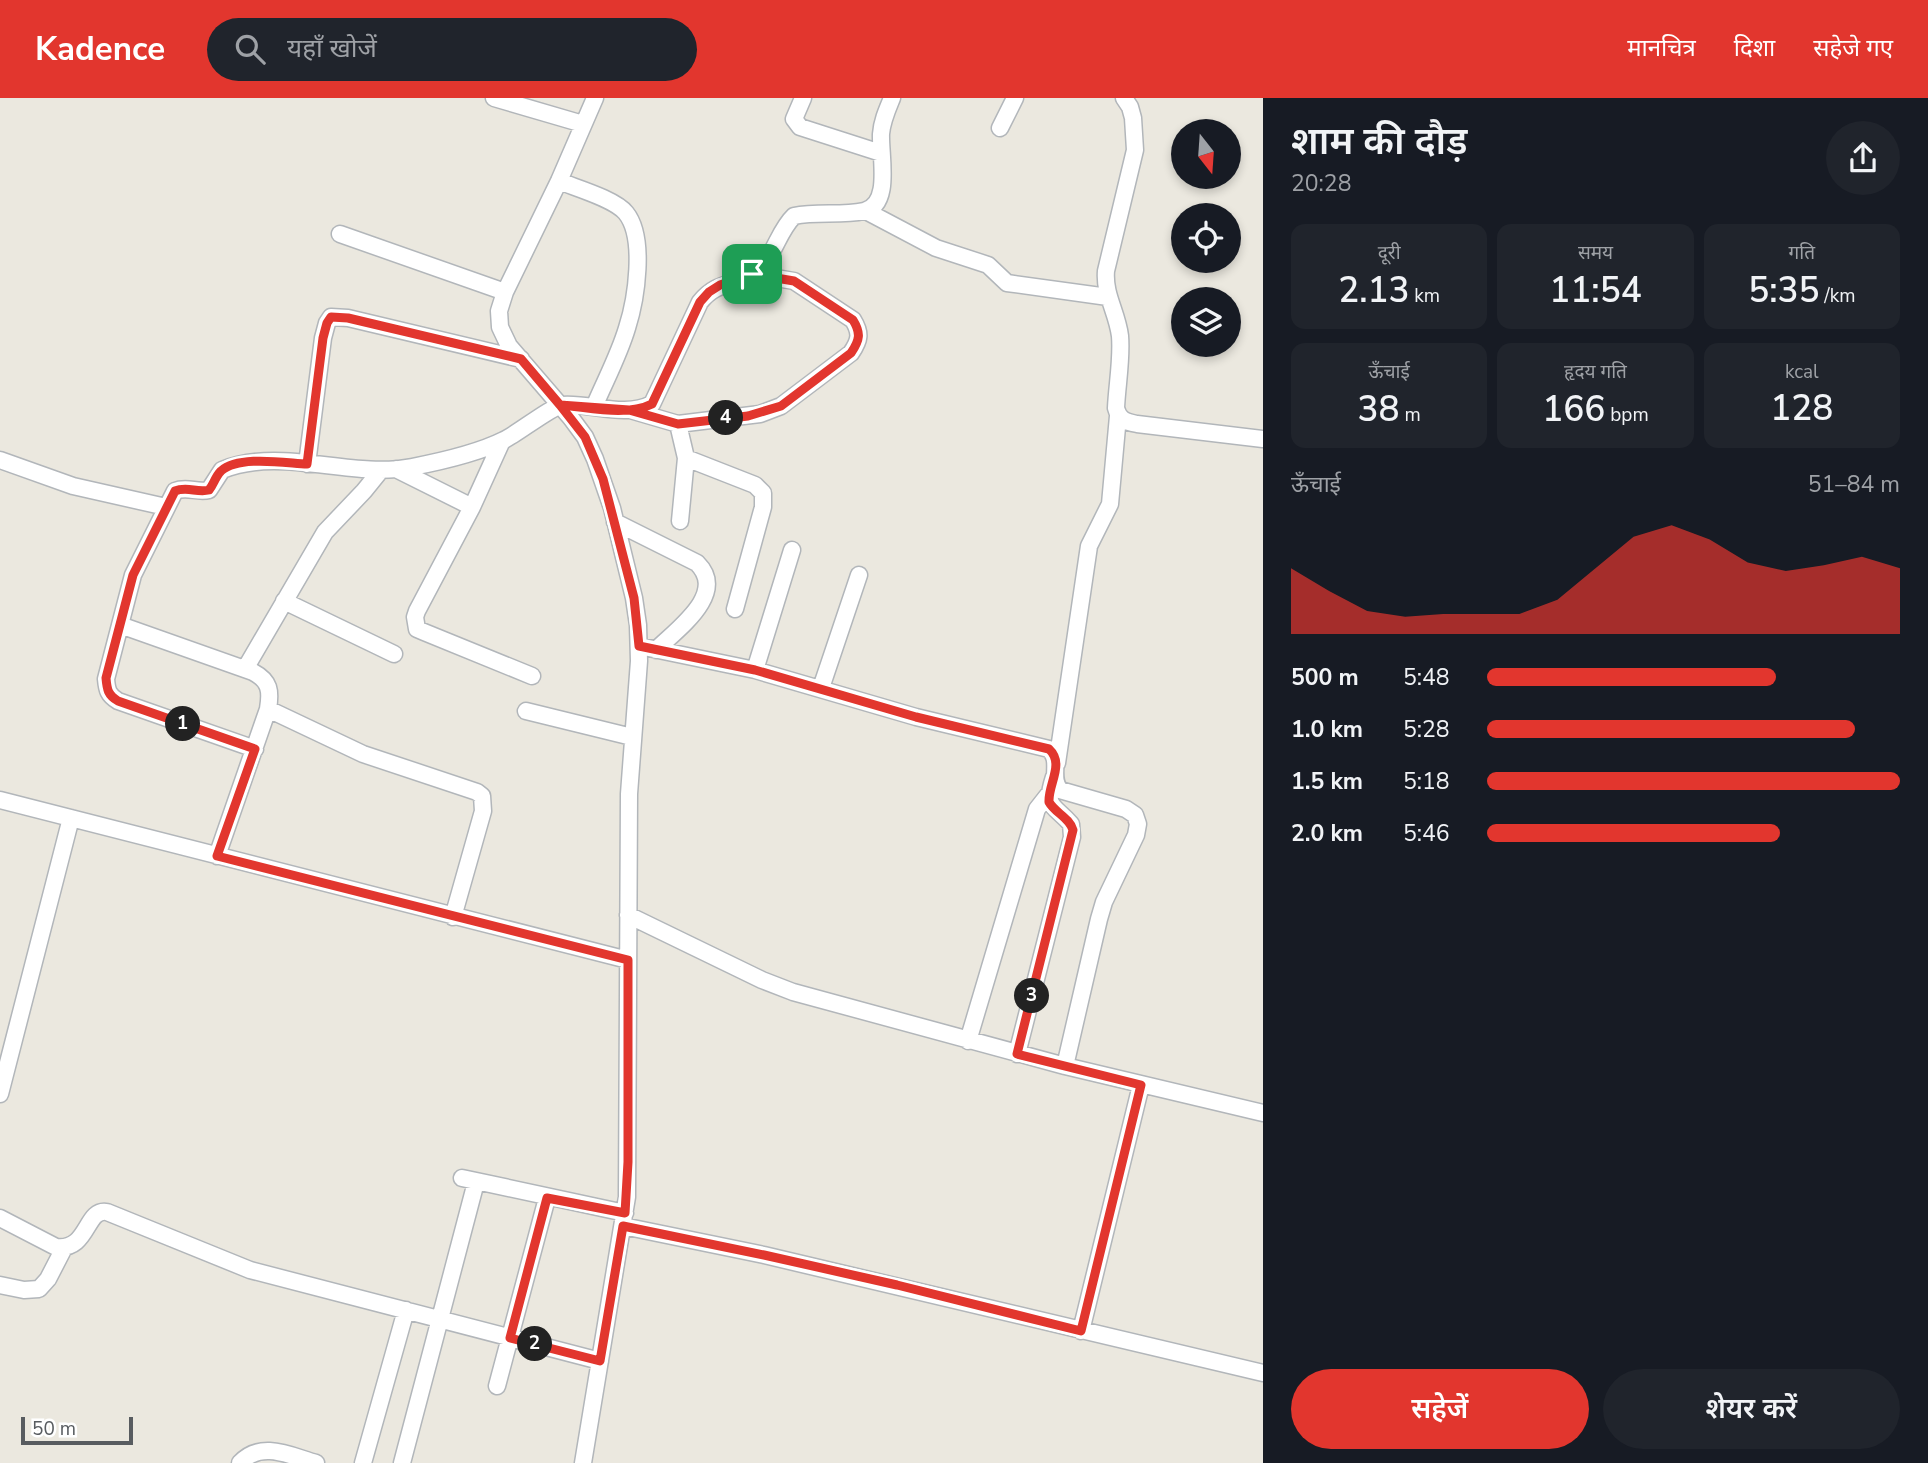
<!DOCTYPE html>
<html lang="hi">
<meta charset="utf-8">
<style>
:root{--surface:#171b24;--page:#20242c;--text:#f1f3f6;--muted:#9ea1a6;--accent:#e2362e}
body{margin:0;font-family:"Nunito Sans","Noto Sans Devanagari",sans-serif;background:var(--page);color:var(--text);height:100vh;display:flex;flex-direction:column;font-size:26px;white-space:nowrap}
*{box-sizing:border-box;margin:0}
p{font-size:23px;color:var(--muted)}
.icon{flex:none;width:38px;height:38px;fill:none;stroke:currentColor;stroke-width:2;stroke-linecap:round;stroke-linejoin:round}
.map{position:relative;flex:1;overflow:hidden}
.panel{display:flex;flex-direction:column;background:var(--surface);width:665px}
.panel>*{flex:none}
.needle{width:46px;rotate:163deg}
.buttons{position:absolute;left:1171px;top:21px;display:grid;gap:14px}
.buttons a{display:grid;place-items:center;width:70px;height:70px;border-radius:50%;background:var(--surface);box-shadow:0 4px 10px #0003;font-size:35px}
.scale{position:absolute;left:21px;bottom:18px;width:112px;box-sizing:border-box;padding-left:7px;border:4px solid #585c60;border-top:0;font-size:19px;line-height:24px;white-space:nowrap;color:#585c60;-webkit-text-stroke:5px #fff;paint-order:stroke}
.pin{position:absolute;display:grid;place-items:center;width:60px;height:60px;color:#fff;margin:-30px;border-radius:14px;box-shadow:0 4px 10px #0006}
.km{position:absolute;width:35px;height:35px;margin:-18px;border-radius:50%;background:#222;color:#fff;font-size:19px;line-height:35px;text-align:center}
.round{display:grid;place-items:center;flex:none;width:74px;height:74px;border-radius:37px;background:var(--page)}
.summary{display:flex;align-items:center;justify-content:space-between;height:119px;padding:0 28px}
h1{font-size:38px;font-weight:600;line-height:52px}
.stats{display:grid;grid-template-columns:repeat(3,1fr);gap:10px;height:119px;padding:7px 28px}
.stats div{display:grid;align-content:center;border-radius:14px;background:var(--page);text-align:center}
.stats b{font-size:35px;font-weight:600}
.stats small{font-size:19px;font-weight:400}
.stats p{font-size:19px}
.chart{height:196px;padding:14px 28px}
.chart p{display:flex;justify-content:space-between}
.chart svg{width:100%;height:126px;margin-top:7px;fill:var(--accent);opacity:.7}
.primary-button{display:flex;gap:14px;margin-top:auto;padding:14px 28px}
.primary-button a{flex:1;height:80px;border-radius:42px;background:var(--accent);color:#fff;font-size:28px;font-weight:600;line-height:80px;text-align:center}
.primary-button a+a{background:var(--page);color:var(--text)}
ul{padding:0 28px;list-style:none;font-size:23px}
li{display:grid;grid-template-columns:112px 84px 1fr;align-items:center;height:52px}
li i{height:18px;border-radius:9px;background:var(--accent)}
header{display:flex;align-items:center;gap:42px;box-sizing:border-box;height:98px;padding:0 35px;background:var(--accent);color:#fff}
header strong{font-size:33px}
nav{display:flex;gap:38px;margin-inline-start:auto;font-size:24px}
.search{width:490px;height:63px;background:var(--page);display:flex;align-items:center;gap:18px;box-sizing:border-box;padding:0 24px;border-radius:38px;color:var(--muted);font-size:26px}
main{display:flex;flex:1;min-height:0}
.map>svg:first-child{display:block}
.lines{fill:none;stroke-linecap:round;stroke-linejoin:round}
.street-casing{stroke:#b2b6ba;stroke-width:19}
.street{stroke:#fff;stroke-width:16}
.route-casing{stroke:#fff;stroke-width:14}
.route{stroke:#e2362e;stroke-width:9}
</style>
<header>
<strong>Kadence</strong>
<div class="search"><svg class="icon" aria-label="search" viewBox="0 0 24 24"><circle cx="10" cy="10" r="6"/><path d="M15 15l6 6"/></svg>यहाँ खोजें</div>
<nav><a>मानचित्र</a><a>दिशा</a><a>सहेजे गए</a></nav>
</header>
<main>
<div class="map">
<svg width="1263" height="1365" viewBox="0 0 1263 1365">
<rect width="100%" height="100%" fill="#ebe8df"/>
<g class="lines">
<!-- street casing -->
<g class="street-casing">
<path id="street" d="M494,0L583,26
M803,0L794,21L800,29L881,55
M1124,0L1130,9L1133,20L1135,52L1106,173C1104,197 1117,214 1120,238C1122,261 1117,287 1116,310C1119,322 1126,324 1137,326L1263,341
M1000,30L1015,0
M559,83C576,90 615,101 626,115C646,140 636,202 627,230C619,257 605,283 594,309
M866,113L936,150L988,167L1007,185L1108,199
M340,136L505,194
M630,312L678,326L760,316L781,308L851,255C860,242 861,235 853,222L794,183L753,176
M678,326L686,360L680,423
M502,343L472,409L417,513L415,519L417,531L424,534L532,578
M686,360L755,387L763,395V409L735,511
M0,362L73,388L166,409
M307,366L323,240L327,225L331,219L348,220L521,261
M396,371L472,409
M615,424L697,465C728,496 677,531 656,552
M284,503L394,556
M120,527L253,574C270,583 271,593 268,611L217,758
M639,548L755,572L916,619L1049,651C1062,663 1049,679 1060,692L1126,711L1135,717L1138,726L1136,737L1104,804L1099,821L1065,968
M245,571L325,434L364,393L381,372
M755,572L792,452
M821,590L859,477
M268,611L363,656L477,694L482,698L483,713L453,819
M526,613L632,639
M255,651L118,603C108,597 107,592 106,581L133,477L175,393C187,388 197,395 209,392L222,372C282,348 350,381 412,369C438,364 480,354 504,342C517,336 552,308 563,307C592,305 624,320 652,306L700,204C718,182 733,189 753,176C774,162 777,134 794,118C817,113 841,118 864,113C892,107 880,58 881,36C882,23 887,12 892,0
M1057,665L1089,448L1110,406L1118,318
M0,702L628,862
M628,817L762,882L793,894L1065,968L1263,1015
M968,943L1037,711L1048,697
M1017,956L1072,739L1071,726C1052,705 1044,710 1054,679
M0,996L71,720
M462,1080L625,1115
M0,1120L56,1149C89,1153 85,1110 107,1114L250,1172L600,1263
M623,1128L764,1157L1263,1275
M0,1187L24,1192L39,1191L48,1181L64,1150
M1081,1233L1141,987
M497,1288L547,1100
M240,1365C261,1342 291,1358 316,1365
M363,1365L406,1212
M402,1365L476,1084
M583,1365L627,1099L629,696L639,563L638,527L634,500L612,410L595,361L585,339L571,320L509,248L500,229L499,213L505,194L559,83L595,0"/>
</g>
<!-- street -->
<use href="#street" class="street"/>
</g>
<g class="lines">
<!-- route casing -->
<g class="route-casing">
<path id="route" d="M752,176L720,187L709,194L700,204L652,306C626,319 588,309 560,307L521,261L348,220L331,219L327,225L323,240L307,366C285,365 239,357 221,373C215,379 214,386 209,392C197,395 187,388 175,393L133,477L106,580C107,592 108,597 118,603L255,651L217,758L628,862V1064L625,1115L547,1100L510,1240L600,1263L623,1128L764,1157L897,1187L1081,1233L1141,987L1017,956L1073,732C1069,719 1055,715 1049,704C1048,686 1065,666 1049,651L916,619L755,572L639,548L634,500L603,381L585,339L560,307L629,312L678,326L748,318L781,308L851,255C860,242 861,235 853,222L794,183L752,176"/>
</g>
<!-- route -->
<use href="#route" class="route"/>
</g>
</svg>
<div class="buttons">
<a><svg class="needle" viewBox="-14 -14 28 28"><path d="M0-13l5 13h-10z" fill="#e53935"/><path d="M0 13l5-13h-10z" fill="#9ea1a6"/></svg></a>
<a><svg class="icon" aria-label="locate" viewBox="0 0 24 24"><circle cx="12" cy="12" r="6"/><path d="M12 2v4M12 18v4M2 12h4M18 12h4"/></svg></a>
<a><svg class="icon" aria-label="layers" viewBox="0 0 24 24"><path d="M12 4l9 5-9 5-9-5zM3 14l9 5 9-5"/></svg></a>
</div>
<div class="scale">50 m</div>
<div class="pin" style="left:752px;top:176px;background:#1e9e55"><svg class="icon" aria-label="arrive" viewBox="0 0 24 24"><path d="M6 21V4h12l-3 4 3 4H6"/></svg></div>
<b class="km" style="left:183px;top:626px">1</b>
<b class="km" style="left:535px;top:1246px">2</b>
<b class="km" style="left:1032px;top:898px">3</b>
<b class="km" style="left:726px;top:320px">4</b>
</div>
<section class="panel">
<div class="summary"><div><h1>शाम की दौड़</h1><p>20:28</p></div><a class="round"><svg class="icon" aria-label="share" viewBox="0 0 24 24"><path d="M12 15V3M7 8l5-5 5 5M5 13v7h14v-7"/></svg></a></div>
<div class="stats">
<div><p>दूरी</p><b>2.13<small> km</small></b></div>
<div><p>समय</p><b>11:54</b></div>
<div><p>गति</p><b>5:35<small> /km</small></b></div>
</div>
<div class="stats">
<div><p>ऊँचाई</p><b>38<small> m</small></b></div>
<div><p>हृदय गति</p><b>166<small> bpm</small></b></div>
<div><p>kcal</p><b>128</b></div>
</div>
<div class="chart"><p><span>ऊँचाई</span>51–84 m</p>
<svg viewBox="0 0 160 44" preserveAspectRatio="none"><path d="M0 44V21L10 29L20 36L30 38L40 37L50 37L60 37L70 32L80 21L90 10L100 6L110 11L120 19L130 22L140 20L150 17L160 21V44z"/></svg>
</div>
<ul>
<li><b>500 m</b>5:48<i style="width:70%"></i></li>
<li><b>1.0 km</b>5:28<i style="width:89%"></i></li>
<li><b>1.5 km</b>5:18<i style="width:100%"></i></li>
<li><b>2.0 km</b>5:46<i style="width:71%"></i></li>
</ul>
<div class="primary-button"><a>सहेजें</a><a>शेयर करें</a></div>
</section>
</main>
